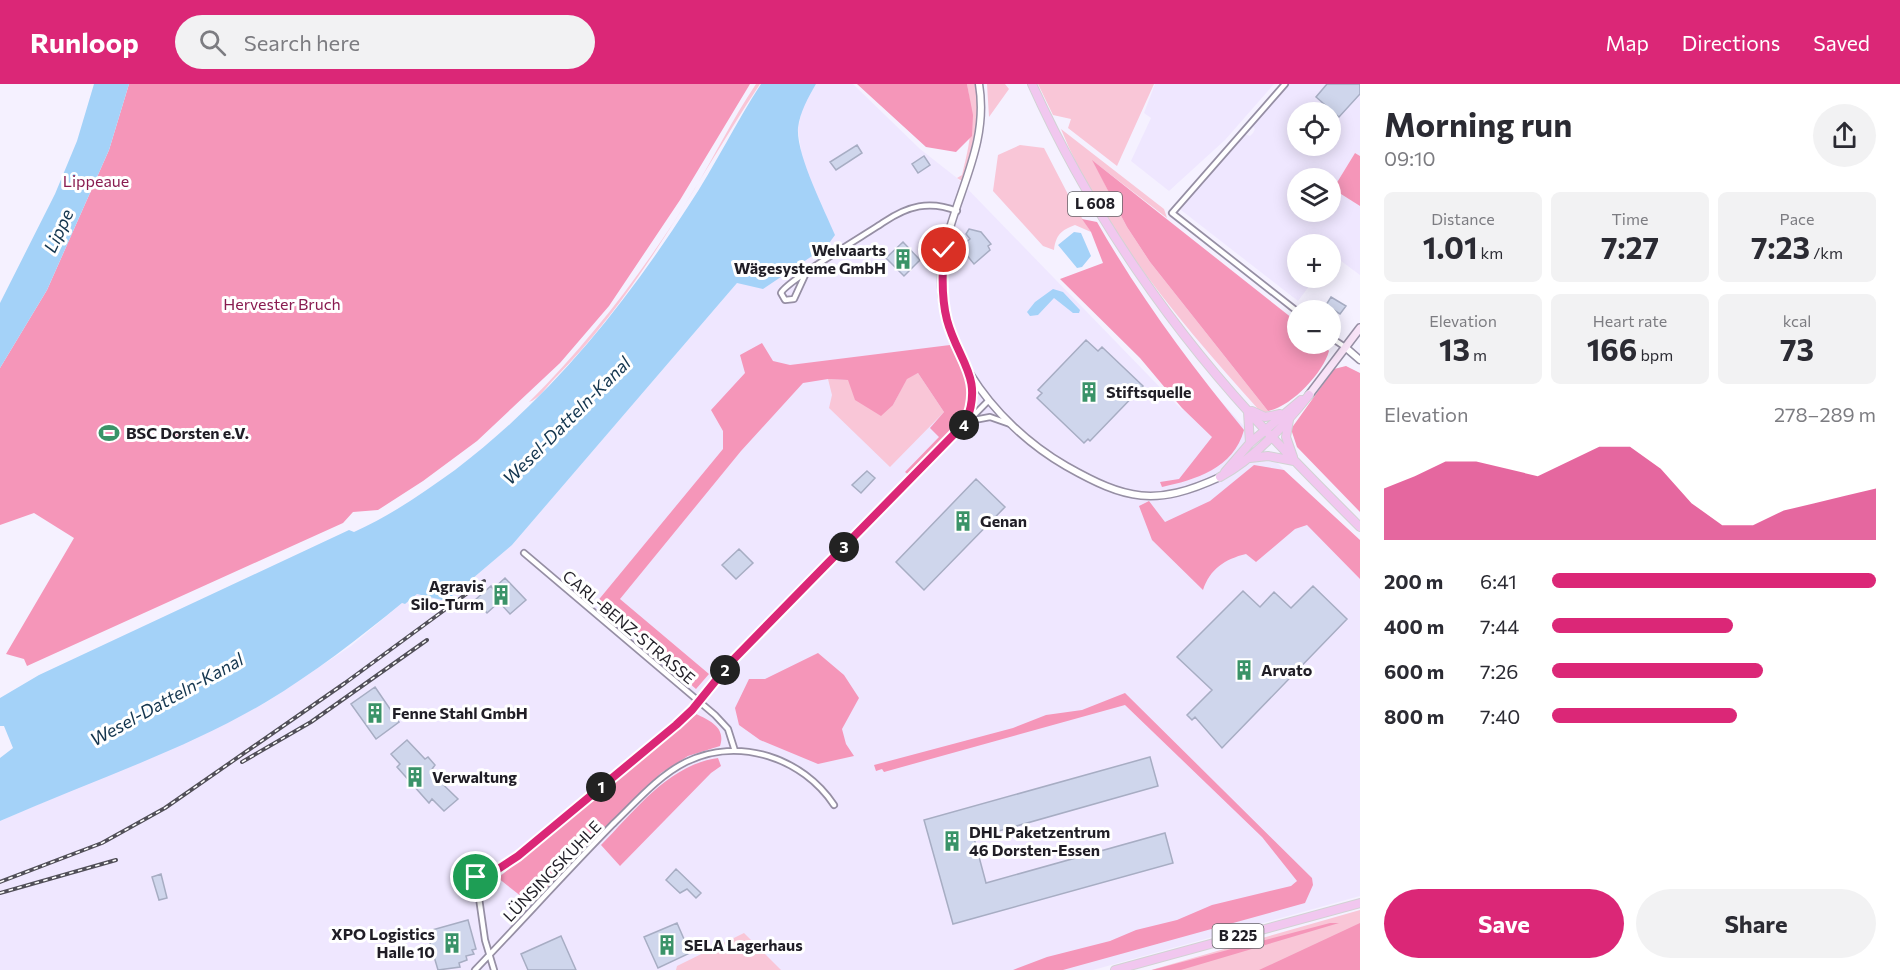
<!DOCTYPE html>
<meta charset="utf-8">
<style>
:root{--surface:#fff;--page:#f2f2f3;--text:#2b2b33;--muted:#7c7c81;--accent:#db2777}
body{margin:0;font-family:Commissioner,sans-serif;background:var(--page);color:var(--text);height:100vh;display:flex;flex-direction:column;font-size:22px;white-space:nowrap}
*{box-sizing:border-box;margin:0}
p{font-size:20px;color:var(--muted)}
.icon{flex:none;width:33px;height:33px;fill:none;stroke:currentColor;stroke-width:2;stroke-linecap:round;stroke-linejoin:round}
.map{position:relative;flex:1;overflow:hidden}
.details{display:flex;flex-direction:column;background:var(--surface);width:540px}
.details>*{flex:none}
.tools{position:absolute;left:1287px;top:18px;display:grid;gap:12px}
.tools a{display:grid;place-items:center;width:54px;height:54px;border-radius:50%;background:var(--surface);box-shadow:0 3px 15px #0003;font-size:30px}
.pin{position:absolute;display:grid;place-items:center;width:51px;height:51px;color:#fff;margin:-26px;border:3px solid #fff;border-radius:50%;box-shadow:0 2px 6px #0007}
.km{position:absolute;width:30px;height:30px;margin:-15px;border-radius:50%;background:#222;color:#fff;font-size:16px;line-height:30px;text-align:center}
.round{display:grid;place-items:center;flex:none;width:63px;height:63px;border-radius:32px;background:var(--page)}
.headline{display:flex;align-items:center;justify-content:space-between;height:102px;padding:0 24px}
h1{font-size:33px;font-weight:700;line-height:45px}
.metrics{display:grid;grid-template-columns:repeat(3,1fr);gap:9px;height:102px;padding:6px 24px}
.metrics div{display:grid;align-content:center;border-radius:9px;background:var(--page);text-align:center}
.metrics b{font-size:30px;font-weight:700}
.metrics small{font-size:16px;font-weight:400}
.metrics p{font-size:16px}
.chart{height:168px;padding:12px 24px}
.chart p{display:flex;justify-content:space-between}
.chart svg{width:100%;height:108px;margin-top:6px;fill:var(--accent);opacity:.7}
.primary-button{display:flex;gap:12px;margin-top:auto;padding:12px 24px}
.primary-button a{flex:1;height:69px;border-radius:36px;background:var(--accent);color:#fff;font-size:24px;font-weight:700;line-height:69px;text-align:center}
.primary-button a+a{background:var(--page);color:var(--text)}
ul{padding:0 24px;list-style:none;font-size:20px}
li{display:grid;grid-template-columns:96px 72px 1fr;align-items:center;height:45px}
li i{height:15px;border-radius:8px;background:var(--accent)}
header{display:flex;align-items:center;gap:36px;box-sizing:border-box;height:84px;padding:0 30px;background:var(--accent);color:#fff}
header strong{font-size:28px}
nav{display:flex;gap:33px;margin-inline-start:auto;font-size:21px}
.search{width:420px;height:54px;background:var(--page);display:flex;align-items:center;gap:15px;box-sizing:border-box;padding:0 21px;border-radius:33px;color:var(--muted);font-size:22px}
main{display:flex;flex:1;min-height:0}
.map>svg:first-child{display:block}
.built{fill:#efe7ff;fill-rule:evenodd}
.green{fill:#f9c6d7}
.forest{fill:#f596b9}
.water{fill:#a4d2f8}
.building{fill:#cfd6ec;stroke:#a7adc3;stroke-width:1.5}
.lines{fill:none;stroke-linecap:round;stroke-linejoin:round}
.minor-casing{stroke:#968fa4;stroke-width:8}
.tertiary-casing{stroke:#968fa4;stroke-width:9}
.secondary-casing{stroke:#968fa4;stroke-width:10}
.primary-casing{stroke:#d2d2d4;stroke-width:10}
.minor{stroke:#fff;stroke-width:4.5}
.tertiary{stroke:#fff;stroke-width:6}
.secondary{stroke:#f8e3f7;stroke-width:7}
.primary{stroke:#f1c7ef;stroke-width:8}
.rail-casing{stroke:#514f58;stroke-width:4}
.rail{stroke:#fff;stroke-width:1.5;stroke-dasharray:4.5;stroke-linecap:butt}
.route-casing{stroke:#fff;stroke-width:12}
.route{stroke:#db2777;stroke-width:8}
.labels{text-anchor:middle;stroke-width:6;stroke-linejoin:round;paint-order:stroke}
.shield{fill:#fff;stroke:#636267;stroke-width:1.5}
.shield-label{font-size:15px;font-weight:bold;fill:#201e26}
.park-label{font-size:16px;fill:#891c50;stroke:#fff}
.poi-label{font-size:16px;font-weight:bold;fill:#201e26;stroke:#fff;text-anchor:start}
.street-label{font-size:16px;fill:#201e26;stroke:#fff}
.water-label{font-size:18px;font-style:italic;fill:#13354e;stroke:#fff}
</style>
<header>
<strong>Runloop</strong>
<div class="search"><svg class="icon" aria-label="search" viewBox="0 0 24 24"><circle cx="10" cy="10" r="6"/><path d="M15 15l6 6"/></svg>Search here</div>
<nav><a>Map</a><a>Directions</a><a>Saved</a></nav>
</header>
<main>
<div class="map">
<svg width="1360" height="886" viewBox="0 0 1360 886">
<rect width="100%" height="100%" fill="#f5f1ff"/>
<!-- built -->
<path class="built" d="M816,0H853L920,65L957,94L1182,326L1218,314L1284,386L1360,461V812L1093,886H0V737L206,648L265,619L351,562L402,519L405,520L417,510L446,517L512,461L737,199L801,66L798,45L802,25Z
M1155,0H1274L1225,56L1169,107L1131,77L1151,34L1144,29Z
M1289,0H1360V72L1355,69L1333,105L1360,122V191L1333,171L1331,174L1330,160H1298V194H1315L1298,217L1181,126L1187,115L1244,50L1250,52L1253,49L1255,45L1252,41ZM1298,28H1330V62H1298ZM1298,94H1330V128H1298Z"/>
<!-- green -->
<path class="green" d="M756,0H760C695,98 642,207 555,294C547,302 539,315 529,318C593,254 647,183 694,106C715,71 733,34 756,0Z
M967,0H975C980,33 978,67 962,97L957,94L962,91C971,55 974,37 967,0Z
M987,0H1005L1009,5L989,33Z
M1038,0H1154L1117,82L1068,44L1071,35L1053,31Z
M1061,45L1164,125L1167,134L1093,77L1127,143L1150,178L1268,327L1266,330L1259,326C1184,242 1104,151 1061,45Z
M1020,61L1044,64L1073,120L1091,148L1075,141C1061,146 1056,151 1054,166L1043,162L993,107L998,71Z
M918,289L944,328L890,383L829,324L832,311L828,295L849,296L856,316L893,321L907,294Z
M1360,826V886H1151Z
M744,849L781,886H676L677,882Z"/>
<!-- forest -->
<path class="forest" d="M129,0H750L680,116L609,222L560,279L477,357L423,397L378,426L353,428L343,439L27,582L24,575L6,570L74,454L34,429L0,441V284L47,206L109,66Z
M857,0H967L973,31L972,52L956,68L926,63Z
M1355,69L1360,72V122L1333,105Z
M1092,76L1297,238L1298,260H1324L1329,267C1323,289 1291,323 1268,327L1150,178L1127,143Z
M1082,135L1097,138C1140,213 1190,280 1244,346C1234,384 1195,396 1162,403L1160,398L1179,395L1212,353L1182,324L1140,274L1060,195L1103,179L1091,148Z
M762,259L773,277L790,281L950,261L964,291L971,316L960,338L909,391L905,388L939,353L930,344L944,328L918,289L907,295L893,321L881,332L855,316L848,296L828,295L803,299L741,367L620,515L709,590L696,605L596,519L723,365V347L711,326L745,289L740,271Z
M1346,282L1360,289V428L1297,363L1291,345L1334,285Z
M1254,381L1284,386L1360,456V495L1307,441L1295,445L1256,478L1246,470C1225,475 1210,485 1203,506L1152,456L1139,422L1149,417L1165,438L1210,417Z
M818,569L844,591L859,614L842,645L846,660L854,672L818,680L760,656L739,641L735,624L749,595H765Z
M1125,609L1312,794L1313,801L1305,819L1063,886H1013L1047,873L1110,857L1136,846L1177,836L1212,821L1291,802L1297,797L1262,753L1125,621L884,688L882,685L876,687L874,681L1013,644L1046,631L1082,626Z
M696,630C711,637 726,644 720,662L688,672L661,689L531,820L498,794Z
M718,674L721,682L711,689L620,782L601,761C635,727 668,681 718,674Z
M1330,839H1339L1181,886H1152Z
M1360,839V886H1259Z"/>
<!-- water -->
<path class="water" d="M94,0H129L109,66L47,206L0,284V219L55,110L77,57Z
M761,0H816C808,14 800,28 798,44C796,70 824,125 835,151L827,162L763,205L737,199L512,461L446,517L417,510L405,520L402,519C358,555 314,589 266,618C183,667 88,698 0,737V674L13,664L4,642H0V614L39,591L349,446L354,448C390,432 423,409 455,386C551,313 624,222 689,121C715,82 736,38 761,0Z
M1074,148L1081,149L1091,172L1082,183L1077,184L1058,161Z
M1053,205L1063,208L1080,226L1079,229H1073L1054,214L1038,231L1030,232L1027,228L1035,218Z"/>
<!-- building -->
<path class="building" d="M1327,0H1360V10L1339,33L1316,13Z
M857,61L862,69L836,86L830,78Z
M924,72L930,81L918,89L912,80Z
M969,145L981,148L991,160L988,162L990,166L974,180L960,163L970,155L966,150Z
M903,158L920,176L904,192L886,174Z
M1331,213L1346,222L1340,230L1326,221Z
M1086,256L1098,267L1102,263L1143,302L1090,357L1088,355L1084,359L1037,314L1042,309L1038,306Z
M867,387L875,394L861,409L852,401Z
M976,395L1005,423L924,506L896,478Z
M739,465L753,479L736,495L722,481Z
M505,494L526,516L510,530L499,518L487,529L475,516L491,502L493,505Z
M1313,502L1347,535L1222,664L1195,633L1192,636L1187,631L1212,606L1177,573L1243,507L1260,523L1274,508L1291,524Z
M375,603L399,638L376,655L351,620Z
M407,656L425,675L428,673L435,681L430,688L458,715L444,727L432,715L429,719L397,683L400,680L391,670Z
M1150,673L1158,702L974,754L986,799L1165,749L1173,779L953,840L924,736Z
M676,785L701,809L696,814L687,805L680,809L666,796Z
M161,790L167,814L159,816L152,793Z
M468,836L476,865L472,866L474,870L466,872L467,876L459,879L460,883L438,886L428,852L433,851L432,846Z
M677,839L690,869L658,884L644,853Z
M561,852L576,886H528L521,870Z"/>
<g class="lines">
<!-- minor casing -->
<g class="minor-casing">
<path id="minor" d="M1285,0L1172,129L1298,228
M806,189L794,215L785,216L781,209C785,198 868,149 884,138C908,122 929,116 957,127
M1330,253L1345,263
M967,335L974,312L972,294
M969,337L990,333L1010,340
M524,469L715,631L728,645L735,667
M476,793L485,856L494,886
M479,804L483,795L518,772L676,641L692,626L730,579L988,317
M475,886C521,838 566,788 613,740C636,718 658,692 686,678C739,652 803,674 834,721"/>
</g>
<!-- tertiary casing -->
<g class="tertiary-casing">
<path id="tertiary" d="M979,0C989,59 958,106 945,162C924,252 993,340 1066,382C1126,416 1155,423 1220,393
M1345,263L1360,276"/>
</g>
<!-- secondary casing -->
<g class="secondary-casing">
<path id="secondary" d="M1309,311L1360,244"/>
</g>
<!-- primary casing -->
<g class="primary-casing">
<path id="primary" d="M1032,0C1090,129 1174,250 1271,352C1300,383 1330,413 1360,443
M1252,327L1265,333L1280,330
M1248,328L1250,359
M1289,336L1286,353L1293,373
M1250,374L1268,372L1294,377
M1225,388L1250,359L1301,316
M1220,393C1254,375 1285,341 1309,311
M1115,886L1360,819"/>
</g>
<!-- minor -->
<use href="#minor" class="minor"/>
<!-- tertiary -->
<use href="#tertiary" class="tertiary"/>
<!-- secondary -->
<use href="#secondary" class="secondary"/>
<!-- primary -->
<use href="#primary" class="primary"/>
<!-- rail casing -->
<g class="rail-casing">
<path id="rail" d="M242,678L311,638L427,556
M0,798L102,759L165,724L345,599L484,497
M0,809L116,776"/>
</g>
<!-- rail -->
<use href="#rail" class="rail"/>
</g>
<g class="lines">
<!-- route casing -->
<g class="route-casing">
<path id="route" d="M476,793L478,804L483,795L518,772L676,641L692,626L730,579L966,338C984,293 958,277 947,236C941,213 942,189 944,166"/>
</g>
<!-- route -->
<use href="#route" class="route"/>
</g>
<!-- icons -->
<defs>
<g id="building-bare" transform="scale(1.62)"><path d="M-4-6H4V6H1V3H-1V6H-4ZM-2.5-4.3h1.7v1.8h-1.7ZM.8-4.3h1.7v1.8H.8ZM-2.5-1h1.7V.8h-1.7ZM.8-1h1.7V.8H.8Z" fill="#3a9368" stroke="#fff" stroke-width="2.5" paint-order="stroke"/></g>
<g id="stadium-bare" transform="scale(1.62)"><path d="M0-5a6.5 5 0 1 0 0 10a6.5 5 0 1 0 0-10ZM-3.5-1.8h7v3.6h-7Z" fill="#3a9368" stroke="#fff" stroke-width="2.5" paint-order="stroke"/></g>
</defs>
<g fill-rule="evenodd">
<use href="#building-bare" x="903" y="175"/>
<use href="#building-bare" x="1089" y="308"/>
<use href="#stadium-bare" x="109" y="349"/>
<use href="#building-bare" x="963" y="437"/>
<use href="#building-bare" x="501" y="511"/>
<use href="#building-bare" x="1244" y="586"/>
<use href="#building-bare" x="375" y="629"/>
<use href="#building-bare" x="415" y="693"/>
<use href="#building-bare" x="952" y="757"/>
<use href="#building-bare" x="452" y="859"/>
<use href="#building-bare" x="667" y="861"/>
</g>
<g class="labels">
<!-- shield labels -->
<g class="shield">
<rect x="1068" y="108" width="54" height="24" rx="4.5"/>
<rect x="1212.5" y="840" width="51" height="24" rx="4.5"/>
</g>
<g class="shield-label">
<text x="1095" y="125">L 608</text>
<text x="1238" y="857">B 225</text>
</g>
<!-- park labels -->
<g class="park-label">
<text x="96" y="103">Lippeaue</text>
<text x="282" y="226">Hervester Bruch</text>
</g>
<!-- poi labels -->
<g class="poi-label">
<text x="886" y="172" text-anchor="end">Welvaarts<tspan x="886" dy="18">Wägesysteme GmbH</tspan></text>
<text x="1106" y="314">Stiftsquelle</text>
<text x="126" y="355">BSC Dorsten e.V.</text>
<text x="980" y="443">Genan</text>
<text x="484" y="508" text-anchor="end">Agravis<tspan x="484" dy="18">Silo-Turm</tspan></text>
<text x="1261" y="592">Arvato</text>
<text x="392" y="635">Fenne Stahl GmbH</text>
<text x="432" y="699">Verwaltung</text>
<text x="969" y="754">DHL Paketzentrum<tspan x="969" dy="18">46 Dorsten-Essen</tspan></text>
<text x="435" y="856" text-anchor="end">XPO Logistics<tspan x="435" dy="18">Halle 10</tspan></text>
<text x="684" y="867">SELA Lagerhaus</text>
</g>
<!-- street labels -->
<g class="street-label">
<text transform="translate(629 543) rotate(40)" y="6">CARL-BENZ-STRASSE</text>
<text transform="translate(552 787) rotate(-46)" y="6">LÜNSINGSKUHLE</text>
</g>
<!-- water labels -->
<g class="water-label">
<text transform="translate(59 147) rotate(-65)" y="6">Lippe</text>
<text transform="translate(567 337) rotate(-45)" y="6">Wesel-Datteln-Kanal</text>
<text transform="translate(167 616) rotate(-29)" y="6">Wesel-Datteln-Kanal</text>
</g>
</g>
</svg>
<div class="tools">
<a><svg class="icon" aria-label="locate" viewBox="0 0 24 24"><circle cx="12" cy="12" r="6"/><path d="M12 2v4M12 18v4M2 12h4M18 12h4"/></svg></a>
<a><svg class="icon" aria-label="layers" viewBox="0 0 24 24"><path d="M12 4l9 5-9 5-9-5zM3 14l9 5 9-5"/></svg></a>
<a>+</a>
<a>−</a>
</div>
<div class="pin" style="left:476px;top:793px;background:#1e9e55"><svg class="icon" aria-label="arrive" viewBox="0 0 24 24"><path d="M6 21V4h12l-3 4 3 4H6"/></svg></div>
<div class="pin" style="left:944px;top:166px;background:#d93025"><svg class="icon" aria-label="check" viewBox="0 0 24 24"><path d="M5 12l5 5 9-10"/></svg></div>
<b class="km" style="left:601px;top:703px">1</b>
<b class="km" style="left:725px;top:586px">2</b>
<b class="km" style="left:844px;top:463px">3</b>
<b class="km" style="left:964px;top:341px">4</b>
</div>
<section class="details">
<div class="headline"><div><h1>Morning run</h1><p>09:10</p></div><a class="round"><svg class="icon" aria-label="share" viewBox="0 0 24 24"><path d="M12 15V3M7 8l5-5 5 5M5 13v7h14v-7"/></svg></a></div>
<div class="metrics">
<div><p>Distance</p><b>1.01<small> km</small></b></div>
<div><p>Time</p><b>7:27</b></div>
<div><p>Pace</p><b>7:23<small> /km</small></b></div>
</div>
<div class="metrics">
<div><p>Elevation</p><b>13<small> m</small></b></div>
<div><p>Heart rate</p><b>166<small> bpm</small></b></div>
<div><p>kcal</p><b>73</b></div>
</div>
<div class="chart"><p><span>Elevation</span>278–289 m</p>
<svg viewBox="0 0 160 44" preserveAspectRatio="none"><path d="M0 44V23L10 18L20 12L30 12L40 15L50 18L60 12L70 6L80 6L90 15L100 29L110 38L120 38L130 32L140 29L150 26L160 23V44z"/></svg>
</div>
<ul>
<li><b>200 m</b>6:41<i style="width:100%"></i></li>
<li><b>400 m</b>7:44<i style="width:56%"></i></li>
<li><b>600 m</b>7:26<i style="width:65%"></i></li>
<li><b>800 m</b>7:40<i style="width:57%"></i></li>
</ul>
<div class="primary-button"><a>Save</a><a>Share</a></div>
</section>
</main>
